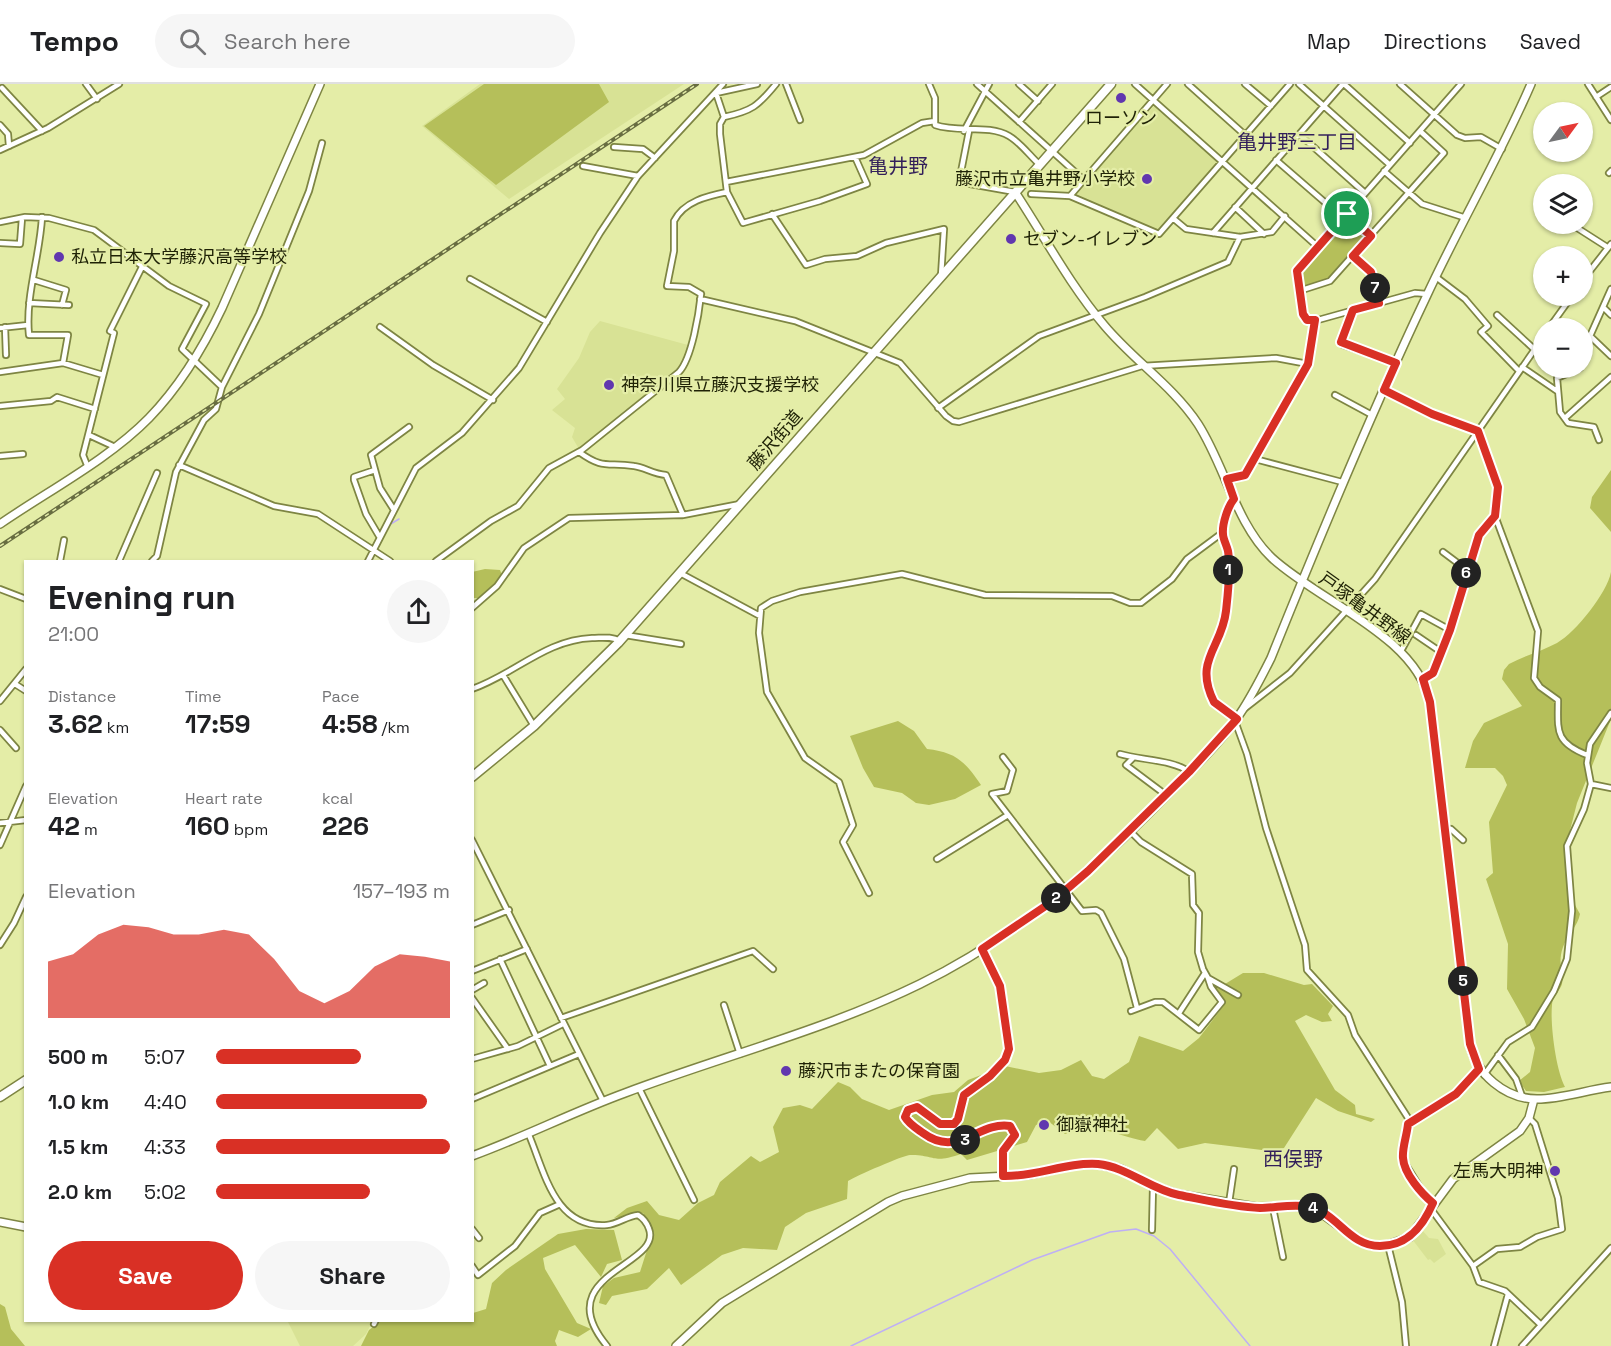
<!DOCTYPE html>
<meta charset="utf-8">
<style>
:root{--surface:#fff;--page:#f6f6f6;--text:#202124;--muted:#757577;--line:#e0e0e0;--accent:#d93025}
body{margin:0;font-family:"Space Grotesk","Noto Sans JP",sans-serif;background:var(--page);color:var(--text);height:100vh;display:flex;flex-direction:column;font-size:22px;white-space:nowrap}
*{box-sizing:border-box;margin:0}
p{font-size:20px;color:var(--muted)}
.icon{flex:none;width:33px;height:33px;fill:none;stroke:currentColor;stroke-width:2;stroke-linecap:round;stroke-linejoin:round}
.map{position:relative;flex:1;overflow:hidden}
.details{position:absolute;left:24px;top:476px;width:450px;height:762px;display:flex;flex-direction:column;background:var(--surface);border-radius:0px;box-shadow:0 2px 4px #0004}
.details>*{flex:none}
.needle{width:39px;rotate:57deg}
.tools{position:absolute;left:1533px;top:18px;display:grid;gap:12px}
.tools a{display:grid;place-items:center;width:60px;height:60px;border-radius:50%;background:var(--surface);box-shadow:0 2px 4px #0004;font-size:30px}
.pin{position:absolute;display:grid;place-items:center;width:51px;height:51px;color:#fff;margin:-26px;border:3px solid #fff;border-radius:50%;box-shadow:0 2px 6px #0007}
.km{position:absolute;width:30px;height:30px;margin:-15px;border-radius:50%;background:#222;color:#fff;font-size:16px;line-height:30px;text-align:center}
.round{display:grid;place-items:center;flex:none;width:63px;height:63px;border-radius:32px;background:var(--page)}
.head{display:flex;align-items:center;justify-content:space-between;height:102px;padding:0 24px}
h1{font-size:33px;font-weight:700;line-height:45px}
.figures{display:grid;grid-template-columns:repeat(3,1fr);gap:9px;height:102px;padding:6px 24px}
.figures div{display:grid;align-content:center}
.figures b{font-size:26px;font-weight:700}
.figures small{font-size:16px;font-weight:400}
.figures p{font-size:16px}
.chart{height:168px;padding:12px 24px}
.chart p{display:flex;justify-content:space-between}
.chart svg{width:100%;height:108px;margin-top:6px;fill:var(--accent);opacity:.7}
.primary-button{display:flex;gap:12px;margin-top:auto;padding:12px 24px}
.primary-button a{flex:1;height:69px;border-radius:36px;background:var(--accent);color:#fff;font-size:24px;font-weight:700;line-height:69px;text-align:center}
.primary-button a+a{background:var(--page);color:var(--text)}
ul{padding:0 24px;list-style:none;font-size:20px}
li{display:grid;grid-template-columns:96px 72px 1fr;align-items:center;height:45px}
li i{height:15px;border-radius:8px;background:var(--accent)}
header{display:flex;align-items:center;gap:36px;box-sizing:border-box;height:84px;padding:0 30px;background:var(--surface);border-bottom:2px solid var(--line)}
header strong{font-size:28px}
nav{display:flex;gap:33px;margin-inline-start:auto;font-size:21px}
.search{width:420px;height:54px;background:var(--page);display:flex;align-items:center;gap:15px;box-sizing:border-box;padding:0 21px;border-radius:33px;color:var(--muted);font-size:22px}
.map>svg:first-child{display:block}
.built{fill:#d8e295}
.green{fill:#b5bf5a}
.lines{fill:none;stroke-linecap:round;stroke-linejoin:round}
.stream{stroke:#beaff5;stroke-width:1.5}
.street-casing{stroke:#7e8543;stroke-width:8}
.secondary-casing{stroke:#7e8543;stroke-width:10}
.highway-casing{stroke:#7e8543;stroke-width:11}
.street{stroke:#fff;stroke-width:4.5}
.secondary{stroke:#fff;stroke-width:7}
.highway{stroke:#fff;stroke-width:8}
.rail-casing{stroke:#686d41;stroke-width:4}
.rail{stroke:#e4eda7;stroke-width:1.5;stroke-dasharray:4.5;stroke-linecap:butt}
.route-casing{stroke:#fff;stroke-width:12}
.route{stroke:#d93025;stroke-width:8}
.poi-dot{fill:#6137af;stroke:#e4eda7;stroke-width:2}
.labels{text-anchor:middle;stroke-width:4.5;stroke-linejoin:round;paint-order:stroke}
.poi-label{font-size:18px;fill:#1f2206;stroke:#e4eda7;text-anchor:start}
.street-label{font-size:18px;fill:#1f2206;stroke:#e4eda7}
.neighbourhood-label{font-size:20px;fill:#321f5a;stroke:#e4eda7}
</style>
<header>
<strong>Tempo</strong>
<div class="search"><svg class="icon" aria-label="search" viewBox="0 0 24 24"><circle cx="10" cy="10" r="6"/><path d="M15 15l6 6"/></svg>Search here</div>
<nav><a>Map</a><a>Directions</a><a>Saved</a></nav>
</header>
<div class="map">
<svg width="1611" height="1262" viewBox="0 0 1611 1262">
<rect width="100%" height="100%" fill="#e4eda7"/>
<!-- built -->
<path class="built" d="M480,0H684L509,115L422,42Z
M1155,21L1219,78L1158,147L1075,113V110Z
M600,237L688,261L683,279L678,285L665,293L664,297L579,365L572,353L575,344L552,326L565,315L557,305L579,274L590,248Z
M1422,1146L1429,1154L1438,1155L1446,1170L1434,1179L1430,1175L1428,1176L1412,1155Z
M287,1236H373L366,1250L353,1262H300Z"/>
<!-- green -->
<path class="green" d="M484,0H599L609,18L496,101L424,42Z
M1347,133L1368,151L1329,195L1301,204L1299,188Z
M1611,386V448L1590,424L1592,413Z
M485,485L500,486L502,491L500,502L482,514H473L472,488Z
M1611,488V635L1577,719L1565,766L1571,814L1580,830C1578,842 1567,851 1563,863C1557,880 1564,888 1562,900C1560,907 1552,913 1552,921C1550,941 1556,986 1565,1003L1544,1008L1526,1007L1519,997L1530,988L1535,964L1524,935L1507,905L1508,860L1486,795L1493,789L1489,738L1507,701L1503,692L1495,684H1465L1473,657L1484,639L1522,622L1502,595L1504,586L1509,580C1524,572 1542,567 1557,559C1576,548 1607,509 1611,488Z
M898,637L914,647L927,665C955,668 965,677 981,701L955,715L929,721L916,719L902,709L874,703L863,684L850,652Z
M1243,889H1264L1304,901L1312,900L1333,922L1328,930L1332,937L1322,938L1306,931L1295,937L1335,1006L1355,1021L1356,1030L1375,1035L1371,1038L1338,1027L1316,1014L1284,1064L1270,1067L1205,1059L1178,1065L1157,1044L1145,1057C1111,1050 1100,1038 1065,1050L1048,1037L1036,1041L1027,1058L967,1076L961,1070C932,1080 936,1071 910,1071C904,1071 856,1092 848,1097L847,1115L806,1129L785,1143L777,1166L743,1164L722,1171L681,1201L669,1184L647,1205L612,1212L606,1221L599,1219L603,1202L614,1194L640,1188L653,1147L643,1129L614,1134L627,1124L647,1117L659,1131L679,1136L698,1119L714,1111L720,1098L751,1072L760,1078L779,1068L773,1043L783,1024L800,1021L812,1025L838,998L850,1003L862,1015L889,1026L932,1011L954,1008L968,996L1005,982L1039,989L1061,986L1081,976L1092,992L1104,995L1129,978L1139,952L1183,967L1199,954L1225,920L1207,901L1206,893L1225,900Z
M586,1145L614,1146L622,1176L607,1180L601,1193L575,1161L543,1174L545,1185L577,1239L591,1245L578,1253L559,1246L555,1257L557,1262H361L369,1246L382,1236H472L473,1229L486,1225L492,1199L506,1186L558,1150Z
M0,1220L5,1223L11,1245L25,1262H0Z"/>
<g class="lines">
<!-- stream -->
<path class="stream" d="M389,441L399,435
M372,477L374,471
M851,1262L1032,1176L1110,1148L1136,1145L1154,1152L1170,1165L1250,1262"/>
<!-- street casing -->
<g class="street-casing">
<path id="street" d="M86,0L97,15
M757,0L716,9L724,33L720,40V50L727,108L743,139L820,117L867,100L855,73
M786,0L800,36
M929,0L935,14V41C958,49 988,40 1009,52C1021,59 1030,72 1040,81
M977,0L1084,96
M1019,0L1038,17
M1135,0L1318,163
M1188,0L1245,51
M1245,0L1271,22
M1299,0L1390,81
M1344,0L1410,59
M1400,0L1457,51L1465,54L1481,53L1502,65
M1588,0L1611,36
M2,4L42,47
M1596,13L1611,3
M724,33C752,27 758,22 776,0
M1019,38L1052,0
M0,41L8,50L9,62
M964,47L989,0
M969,47L959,98L1015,108
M1420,47L1444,69L1330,197L1299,207L1297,187L1461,0
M1299,50L1365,109
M614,63L643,65L655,74
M0,66L48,44L119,0
M1276,76L1343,134
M583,82L638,92
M1384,87L1422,120L1466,134
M1609,89L1611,87
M726,98L864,71L922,39L935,37
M1031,110L1070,112L1159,150L1290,0
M1070,112L1167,0
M1235,123L1264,150
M1543,125H1544
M772,130L806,181L825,175L857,172L886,159L944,145L941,192
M1347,130L1371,152
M42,133C40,172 25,212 29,251H68L63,279
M1174,135L1186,145L1240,153L1272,148L1285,132
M0,138L25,133L49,134L94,146L169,202L206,220L182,265L222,303L216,325L204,336L176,388L157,472L152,477
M1571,140L1607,163
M1213,149L1343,0
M0,159L20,160L22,134
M1352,172L1371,188L1379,219
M1436,193L1465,215L1488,242L1481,248L1519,287
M470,195L547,238
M34,196L66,206L62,221
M1582,197L1611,160
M1299,207L1303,230L1311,238L1415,209L1427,210
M701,210L689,203L667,202L674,167V137C684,117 708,112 727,108
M700,215L795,237L900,279L946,332L953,337L959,338L1142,282L1276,274L1308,280
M29,219L69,221
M1604,224L1611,231
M1353,226L1341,258L1343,261L1396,279
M1497,231L1534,265
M5,243L6,271
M380,243L433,281L493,316
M0,244L28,241
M1549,244L1572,212
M1590,252L1611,272
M1582,270L1611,205
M1522,283L1557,307
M1580,284L1557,294L1560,328L1568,339L1594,343L1599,356
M0,288L63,279L103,291
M222,303L259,230L309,107L322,59
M1384,306L1432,330L1478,347L1498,403L1495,432L1479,451L1450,546L1433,589L1423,595
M1335,311L1372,331
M0,322L51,317L57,313L95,325
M938,324L1039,252L1145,213L1228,178L1240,153
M1565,334L1611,293
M89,351L115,363
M579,368C604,386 607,378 634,382C644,383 653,390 666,391L683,431
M0,372L23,370
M1255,375L1342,398
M87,381L83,371L114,249L110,247L142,183
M179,381L274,422L318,430L390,477
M375,386L354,393V396L366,430L379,452
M1227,395L1245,391L1308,280L1315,236
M1234,415C1228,422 1222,440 1222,450C1223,455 1227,462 1228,467C1231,485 1228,509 1226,527C1222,565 1193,576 1214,619L1237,635
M394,426L380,404L371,371L409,343
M1495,432L1538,547L1534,594L1540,603L1558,616C1558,646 1554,658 1587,671
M1443,468L1467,486
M60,477L64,456
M119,477L157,389
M368,477L416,384L462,349L519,284L600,149L638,92L723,0
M436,477L491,437L518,422L549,384L582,366L679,288C692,274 699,229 701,210
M680,489L760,532
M0,505L26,515
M472,524L497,502L524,464L569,434L683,431L740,420
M625,551L681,560
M1416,551L1441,568
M1401,567L1421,530L1450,546
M503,591L534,642
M15,600L26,607
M472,605C515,590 545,556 592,554C602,554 611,552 620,557
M0,617L26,585
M1244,625L1290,589L1375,495L1544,252
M1235,637L1247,670L1266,744L1305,861L1307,886L1348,931L1355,951L1410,1037L1403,1076L1424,1110L1433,1119
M0,646L16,664
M1120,670C1140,676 1175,676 1189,688
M1003,673L1013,686L1007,707L992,710L1082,827L1096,826L1101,829L1124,875L1137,924
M1133,674L1126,681L1166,711
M1591,700L1611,704
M0,739L26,736
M1445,744L1451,745L1463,756
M1130,747L1141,758L1192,790L1193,821L1199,829L1198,868L1203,885L1208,894L1238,911
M472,756L603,1017
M0,761L26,702
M937,775L1008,731
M869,809L843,758L853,741L839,698L805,674L767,608L759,549L761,524L772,517L800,508L902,490L985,511L1112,512L1130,519H1141L1172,495L1187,475L1222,449
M472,841L509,826
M0,861L14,839L26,813
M982,865L1000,902L1009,965L1005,976L990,992L964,1011L958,1035L954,1040H940L917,1023L908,1026L905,1033C909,1040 916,1044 923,1049C959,1075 978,1037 1010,1042L1015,1051L1003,1067V1092
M500,875L550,982
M472,887L527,865
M472,906L484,899
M472,914L508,965
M724,921L740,970
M1131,927L1155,918H1163L1199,946L1222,918L1211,903L1208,894
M1179,929L1205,889
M561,934L753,867L773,885
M1498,971L1516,995L1522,1012
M472,975L518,962L563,940
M1484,991L1508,958L1532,943L1554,907L1567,875L1572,827L1567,762L1584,725L1591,700L1587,679L1590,660L1611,629
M639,1004L694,1116
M472,1015L579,970
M1410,1037L1456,1010L1479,985
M529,1051C545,1089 555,1145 607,1141C618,1140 627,1132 638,1131C643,1134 647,1139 649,1145C663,1182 547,1190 607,1262
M1229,1119L1234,1085
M1273,1124L1283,1173
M1431,1125L1473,1182L1497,1165L1520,1163L1537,1153L1562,1145L1558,1114L1535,1040L1529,1034
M472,1145L479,1154
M1152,1146L1153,1102
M1388,1161L1402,1218L1406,1262
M472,1182L478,1191L515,1162L540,1129L558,1121
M1473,1182L1479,1198L1505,1207L1540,1240
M374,1240L376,1236
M1494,1262L1508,1210
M1522,1262L1611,1164"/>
</g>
<!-- secondary casing -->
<g class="secondary-casing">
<path id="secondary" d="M1015,108C1044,152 1070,201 1104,241C1133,276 1173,302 1198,340C1225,382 1236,440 1272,474C1320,518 1416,552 1430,618L1470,960C1476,990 1505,1015 1537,1015C1562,1015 1586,1006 1611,1003
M0,440C48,407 109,375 149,334C180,302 203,264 222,224L320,0
M472,1072C524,1053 573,1028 625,1009C723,972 826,946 920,900C1008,857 1084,795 1152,726C1180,697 1211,669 1235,637C1249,618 1260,596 1271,574C1320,452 1370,331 1427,211C1460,140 1500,72 1531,0
M0,1138L26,1143
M676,1262L722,1219L888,1118L902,1112L970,1094L1028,1091L1074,1081L1096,1080L1121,1085L1153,1102L1177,1110L1256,1123L1303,1122L1314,1124L1361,1158L1373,1162L1388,1161L1410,1153L1453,1095L1520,1047L1529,1034L1534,1015"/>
</g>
<!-- highway casing -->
<g class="highway-casing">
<path id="highway" d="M472,693L534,642L618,559L1111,0
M0,1013L26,996"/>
</g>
<!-- street -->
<use href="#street" class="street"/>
<!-- secondary -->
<use href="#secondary" class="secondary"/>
<!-- highway -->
<use href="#highway" class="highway"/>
<!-- rail casing -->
<g class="rail-casing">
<path id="rail" d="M0,462L697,0"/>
</g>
<!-- rail -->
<use href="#rail" class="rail"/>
</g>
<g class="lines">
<!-- route casing -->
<g class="route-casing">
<path id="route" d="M1347,130L1371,152L1353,172L1371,188L1379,219L1353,226L1341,258L1396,279L1384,306L1432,330L1478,347L1498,403L1495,432L1479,451L1450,546L1433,589L1423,595L1430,618L1470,960L1479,985L1456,1010L1408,1040C1407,1051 1402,1064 1403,1074C1404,1090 1422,1110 1433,1119C1423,1142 1408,1162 1380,1162C1349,1162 1338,1130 1310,1123C1294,1119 1276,1124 1260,1124C1233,1123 1205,1116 1179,1111C1150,1105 1127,1083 1098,1080C1066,1078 1036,1093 1003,1092V1067L1015,1051L1010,1042C978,1037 958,1075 923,1049C916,1044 909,1040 905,1033L908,1026L917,1023L940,1040H954L958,1035L964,1011L990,992L1005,976L1009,965L1000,902L982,865L1053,817L1088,787L1189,688L1237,635L1214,618C1193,576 1222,564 1226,527C1228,509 1231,485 1228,467C1227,462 1223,455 1223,450C1222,440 1228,422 1234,415L1227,395L1245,391L1308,280L1315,236H1307L1303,230L1297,187Z"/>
</g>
<!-- route -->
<use href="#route" class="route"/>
</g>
<!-- markers -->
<g class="poi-dot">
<circle cx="1121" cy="14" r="6"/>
<circle cx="1147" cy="95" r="6"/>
<circle cx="1011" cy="155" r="6"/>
<circle cx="59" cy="173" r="6"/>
<circle cx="609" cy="301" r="6"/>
<circle cx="786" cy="987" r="6"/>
<circle cx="1044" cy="1041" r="6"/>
<circle cx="1555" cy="1087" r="6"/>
</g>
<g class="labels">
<!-- poi labels -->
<g class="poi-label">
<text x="1121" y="40" text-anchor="middle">ローソン</text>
<text x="1135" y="101" text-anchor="end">藤沢市立亀井野小学校</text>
<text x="1023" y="161">セブン-イレブン</text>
<text x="71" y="179">私立日本大学藤沢高等学校</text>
<text x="621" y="307">神奈川県立藤沢支援学校</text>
<text x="798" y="993">藤沢市またの保育園</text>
<text x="1056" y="1047">御嶽神社</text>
<text x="1543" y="1093" text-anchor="end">左馬大明神</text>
</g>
<!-- street labels -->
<g class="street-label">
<text transform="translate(775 356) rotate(-49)" y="6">藤沢街道</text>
<text transform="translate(1365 524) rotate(36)" y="6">戸塚亀井野線</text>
</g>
<!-- neighbourhood labels -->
<g class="neighbourhood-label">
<text x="1297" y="65">亀井野三丁目</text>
<text x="898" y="89">亀井野</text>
<text x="1293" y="1082">西俣野</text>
</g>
</g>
</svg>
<div class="tools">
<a><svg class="needle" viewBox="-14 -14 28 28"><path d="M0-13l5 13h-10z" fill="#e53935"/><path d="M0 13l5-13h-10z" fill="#757577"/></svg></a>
<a><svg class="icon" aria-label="layers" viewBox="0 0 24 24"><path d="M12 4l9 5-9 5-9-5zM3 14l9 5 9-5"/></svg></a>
<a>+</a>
<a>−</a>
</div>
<div class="pin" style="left:1347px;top:130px;background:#1e9e55"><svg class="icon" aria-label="arrive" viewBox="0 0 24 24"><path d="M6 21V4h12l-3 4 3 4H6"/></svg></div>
<b class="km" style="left:1228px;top:486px">1</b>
<b class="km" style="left:1056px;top:814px">2</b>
<b class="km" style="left:965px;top:1056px">3</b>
<b class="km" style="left:1313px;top:1124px">4</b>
<b class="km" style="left:1463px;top:897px">5</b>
<b class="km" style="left:1466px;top:489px">6</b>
<b class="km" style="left:1375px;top:204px">7</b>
<section class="details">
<div class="head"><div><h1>Evening run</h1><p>21:00</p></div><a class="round"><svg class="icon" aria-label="share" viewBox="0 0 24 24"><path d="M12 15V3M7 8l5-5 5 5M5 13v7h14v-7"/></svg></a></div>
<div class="figures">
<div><p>Distance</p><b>3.62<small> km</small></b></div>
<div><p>Time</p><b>17:59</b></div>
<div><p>Pace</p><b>4:58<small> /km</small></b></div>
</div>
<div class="figures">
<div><p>Elevation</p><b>42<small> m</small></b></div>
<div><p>Heart rate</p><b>160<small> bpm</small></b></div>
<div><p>kcal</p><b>226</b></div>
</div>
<div class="chart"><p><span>Elevation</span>157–193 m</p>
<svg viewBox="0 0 160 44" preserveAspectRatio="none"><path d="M0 44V21L10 18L20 10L30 6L40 7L50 10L60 10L70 8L80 10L90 20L100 33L110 38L120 33L130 23L140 18L150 19L160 21V44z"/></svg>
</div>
<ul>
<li><b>500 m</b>5:07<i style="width:62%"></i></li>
<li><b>1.0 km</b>4:40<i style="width:90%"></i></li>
<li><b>1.5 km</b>4:33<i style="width:100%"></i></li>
<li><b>2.0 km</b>5:02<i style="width:66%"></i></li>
</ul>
<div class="primary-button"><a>Save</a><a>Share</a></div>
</section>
</div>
